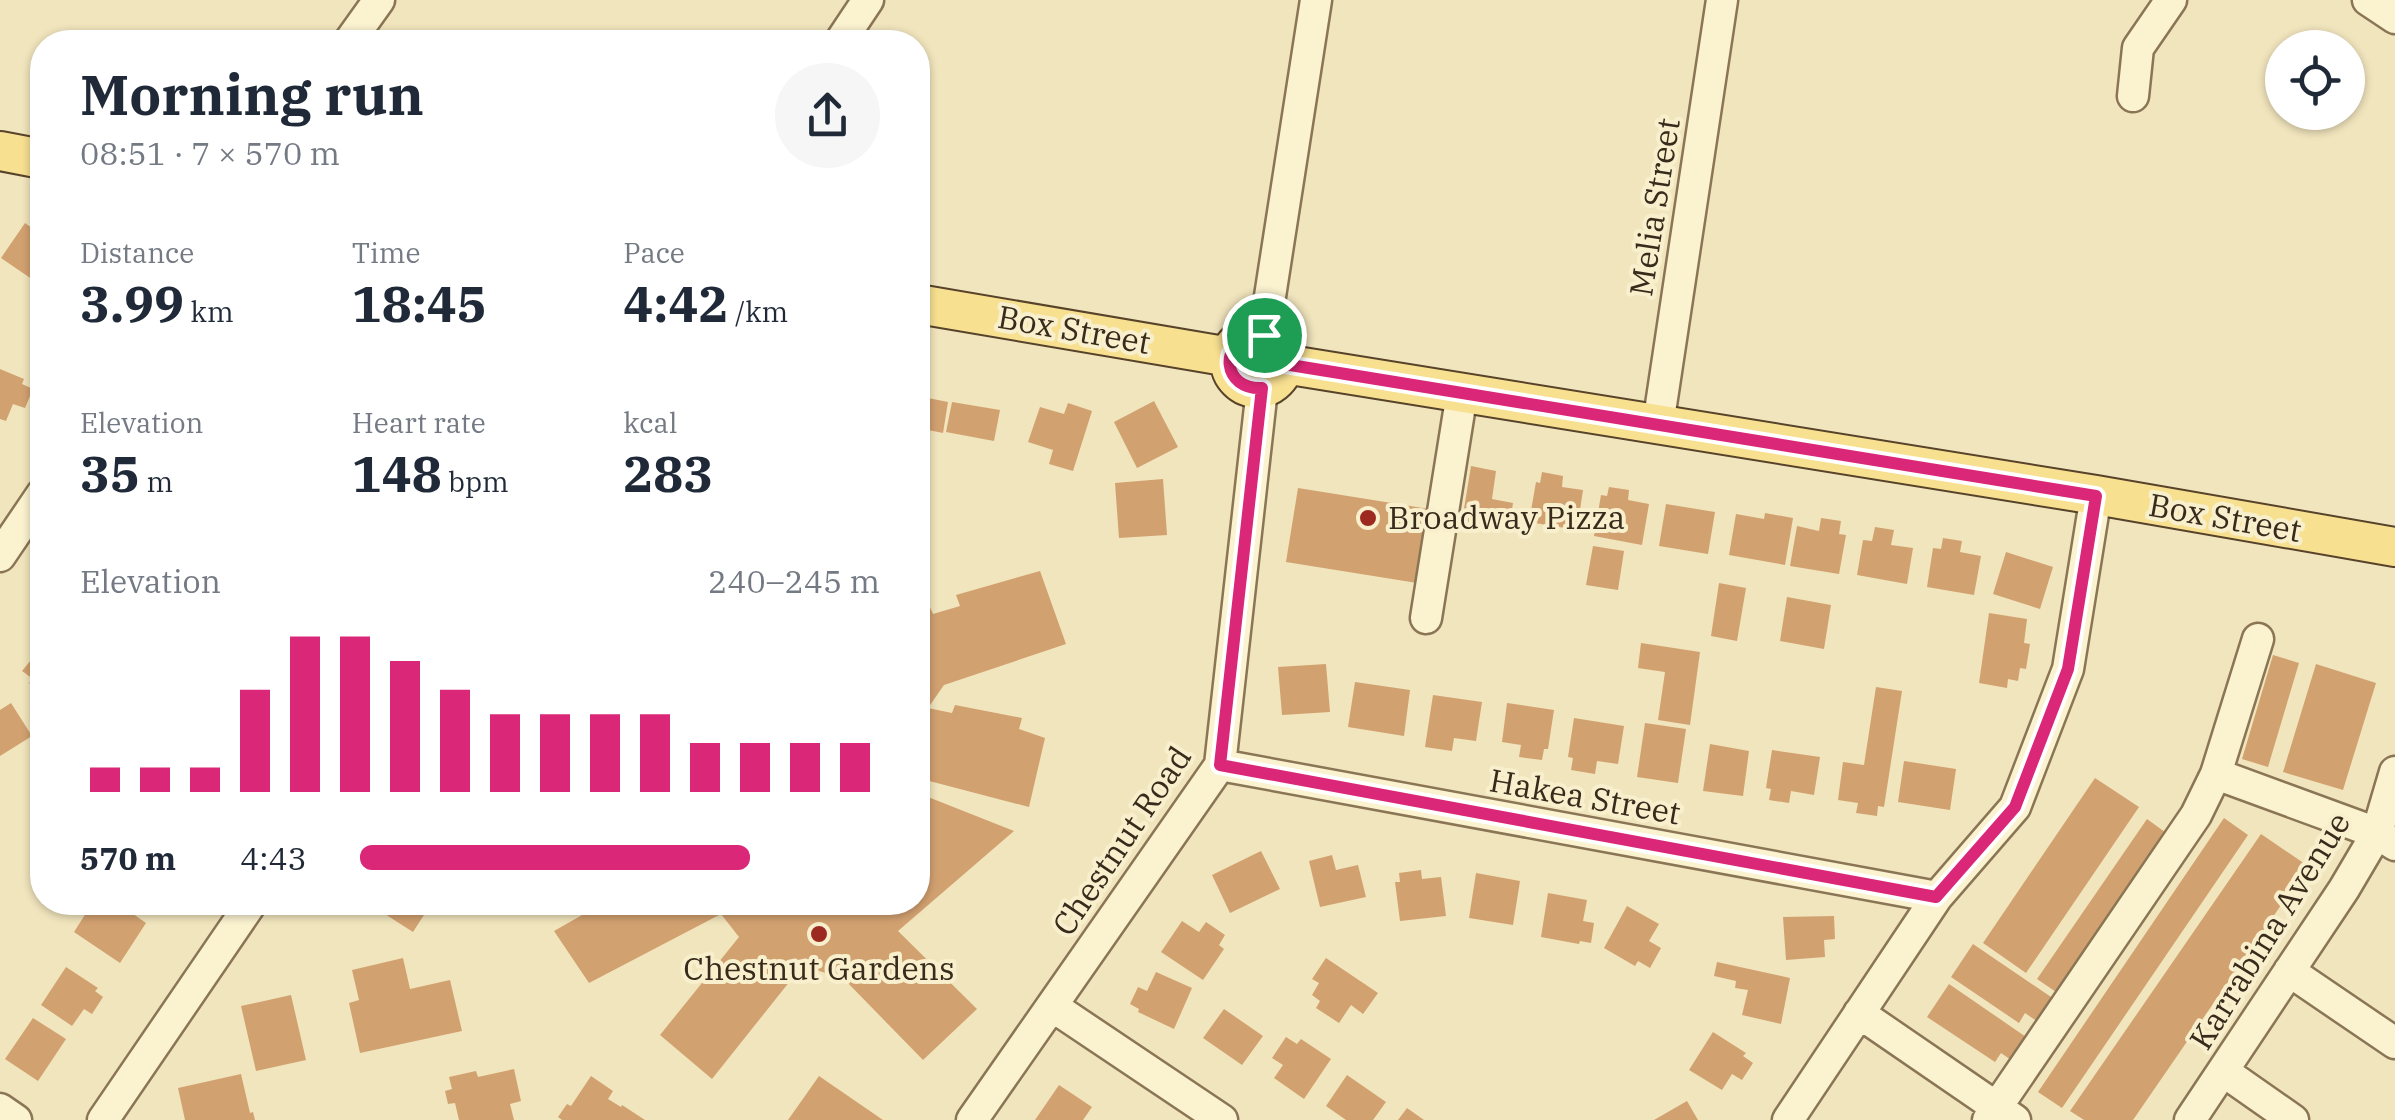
<!DOCTYPE html>
<meta charset="utf-8">
<style>
:root{--surface:#fff;--page:#f6f6f7;--text:#1f2937;--muted:#747a83;--accent:#db2777}
body{margin:0;font-family:"IBM Plex Serif",serif;background:var(--page);color:var(--text);height:100vh;display:flex;flex-direction:column;font-size:38px;white-space:nowrap}
*{box-sizing:border-box;margin:0}
p{font-size:32px;color:var(--muted)}
.icon{flex:none;width:55px;height:55px;fill:none;stroke:currentColor;stroke-width:2;stroke-linecap:round;stroke-linejoin:round}
.map{position:relative;flex:1;overflow:hidden}
.drawer{position:absolute;left:30px;top:30px;width:900px;height:885px;display:flex;flex-direction:column;background:var(--surface);border-radius:40px;box-shadow:0 2px 8px #0004}
.drawer>*{flex:none}
.fabs{position:absolute;left:2265px;top:30px;display:grid;gap:20px}
.fabs a{display:grid;place-items:center;width:100px;height:100px;border-radius:50%;background:var(--surface);box-shadow:0 2px 8px #0004;font-size:50px}
.pin{position:absolute;display:grid;place-items:center;width:85px;height:85px;color:#fff;margin:-42px;border:5px solid #fff;border-radius:50%;box-shadow:0 2px 10px #0007}
.round{display:grid;place-items:center;flex:none;width:105px;height:105px;border-radius:52px;background:var(--page)}
.head{display:flex;align-items:center;justify-content:space-between;height:170px;padding:0 50px}
h1{font-size:55px;font-weight:800;line-height:75px}
.metrics{display:grid;grid-template-columns:repeat(3,1fr);gap:15px;height:170px;padding:10px 50px}
.metrics div{display:grid;align-content:center}
.metrics b{font-size:50px;font-weight:800}
.metrics small{font-size:28px;font-weight:400}
.metrics p{font-size:28px}
.chart{height:280px;padding:20px 50px}
.chart p{display:flex;justify-content:space-between}
.chart svg{width:100%;height:180px;margin-top:10px;stroke:var(--accent);stroke-width:6}
ul{padding:0 50px;list-style:none;font-size:32px}
li{display:grid;grid-template-columns:160px 120px 1fr;align-items:center;height:75px}
li i{height:25px;border-radius:12px;background:var(--accent)}
.map>svg:first-child{display:block}
.building{fill:#d2a170}
.lines{fill:none;stroke-linecap:round;stroke-linejoin:round}
.minor-casing{stroke:#8a7555;stroke-width:35}
.major-casing{stroke:#57422a;stroke-width:42}
.minor{stroke:#fbf2d0;stroke-width:30}
.major{stroke:#f8e091;stroke-width:38}
.route-casing{stroke:#fff;stroke-width:20}
.route{stroke:#db2777;stroke-width:12}
.poi-dot{fill:#9d2a21;stroke:#f8efcd;stroke-width:4}
.labels{text-anchor:middle;stroke-width:8;stroke-linejoin:round;paint-order:stroke}
.street-label{font-size:32px;fill:#382b1b;stroke:#f8efcd}
.poi-label{font-size:32px;fill:#382b1b;stroke:#f8efcd;text-anchor:start}
</style>
<div class="map">
<svg width="2395" height="1120" viewBox="0 0 2395 1120">
<rect width="100%" height="100%" fill="#f1e5bd"/>
<!-- building -->
<path class="building" d="M25,223L42,235V286L1,258Z
M0,369L24,379L22,384L33,389L25,408L13,404L6,421L0,419Z
M918,396L948,402L943,433L918,428Z
M1154,401L1178,447L1137,468L1114,422Z
M952,402L1000,410L994,441L946,432Z
M1068,403L1092,411L1073,471L1049,464L1053,450L1028,442L1040,407L1064,414Z
M1471,466L1496,471L1492,499L1513,503L1509,529L1462,521Z
M1542,472L1563,476L1562,487L1583,490L1577,530L1529,522L1536,482L1540,483Z
M1163,479L1167,535L1119,538L1115,483Z
M1609,487L1629,490L1628,500L1649,504L1642,545L1594,536L1601,495L1607,496Z
M1298,488L1429,509L1417,583L1286,562Z
M1666,504L1715,512L1708,554L1659,546Z
M1765,513L1793,518L1785,565L1729,555L1736,514L1764,519Z
M1821,518L1841,521L1839,534L1846,535L1839,574L1790,566L1797,526L1819,531Z
M1875,527L1894,530L1891,545L1913,548L1907,584L1857,575L1863,540L1872,541Z
M1943,538L1962,541L1960,552L1981,556L1974,595L1927,587L1933,548L1941,549Z
M1593,546L1624,551L1618,590L1586,585Z
M2006,552L2053,567L2040,609L1993,594Z
M1040,571L1066,644L944,685L928,708L952,713L955,705L1022,718L1019,729L1045,738L1029,807L918,778V600L926,598L933,614L960,606L956,595Z
M1719,583L1746,588L1737,641L1711,636Z
M1787,597L1831,605L1824,649L1780,641Z
M1989,613L2027,619L2024,643L2030,644L2026,669L2020,668L2018,681L2008,679L2007,688L1979,683Z
M1641,643L1700,652L1690,725L1658,720L1665,672L1638,668Z
M35,655L42,661V694L29,683L33,679L22,671Z
M2273,655L2299,663L2268,767L2242,759Z
M1326,664L1330,712L1282,715L1278,667Z
M2316,664L2376,683L2343,790L2283,772Z
M1355,682L1410,690L1404,736L1348,727Z
M1876,687L1902,691L1884,807L1878,806L1877,816L1856,813L1858,803L1838,800L1843,762L1864,765Z
M1433,695L1482,702L1476,741L1454,738L1452,751L1425,747Z
M11,703L32,736L0,756V710Z
M1507,703L1554,710L1548,749H1544L1542,760L1519,757L1521,745L1502,742Z
M1574,718L1624,726L1618,764L1597,761L1595,774L1571,770L1573,758L1568,757Z
M1645,723L1686,729L1678,783L1637,777Z
M1710,744L1749,751L1743,796L1703,791Z
M1772,750L1820,757L1814,795L1791,791L1789,803L1769,800L1771,789L1766,788Z
M1904,761L1956,769L1950,810L1898,802Z
M2095,778L2139,807L2026,973L1983,943Z
M918,793L1014,831L898,931L977,1009L923,1060L843,978L802,966L712,1079L660,1035L739,937L721,914L589,983L554,931L605,902H918Z
M2224,818L2248,835L2062,1108L2038,1092Z
M2147,819L2169,835L2059,994L2037,979Z
M2261,834L2308,866L2133,1120H2084L2070,1111Z
M1261,851L1280,889L1230,913L1212,875Z
M1332,855L1336,870L1358,865L1366,897L1320,907L1309,861Z
M1421,870L1422,879L1441,877L1446,916L1400,921L1395,882H1400L1399,873Z
M1476,873L1520,881L1513,925L1469,918Z
M1548,893L1587,900L1583,921L1594,923L1591,943L1580,941L1579,944L1541,937Z
M93,902H116L146,923L120,963L74,932Z
M366,902H404L424,915L413,932Z
M1627,906L1659,924L1649,941L1661,948L1650,968L1638,961L1635,966L1604,948Z
M1834,916L1835,939L1824,940L1825,957L1786,960L1783,917Z
M1182,921L1199,932L1206,922L1225,935L1219,945L1224,949L1203,980L1161,952Z
M1973,944L2054,999L2038,1022L2025,1013L2019,1023L1951,977Z
M403,958L410,989L450,980L462,1031L360,1053L349,1003L359,1000L352,970Z
M1326,958L1378,993L1363,1014L1351,1005L1339,1023L1316,1008L1320,1001L1312,995L1319,983L1312,979Z
M1717,962L1790,978L1781,1024L1742,1015L1748,990L1735,988L1736,981L1714,976Z
M66,967L98,988L95,991L103,997L92,1014L84,1009L72,1026L41,1005Z
M1156,972L1192,988L1174,1029L1138,1012L1139,1009L1130,1004L1138,987L1147,991Z
M1949,984L2029,1039L2014,1062L2001,1053L1995,1062L1927,1017Z
M291,995L306,1060L256,1071L241,1006Z
M1224,1009L1263,1036L1242,1065L1203,1038Z
M33,1018L66,1039L38,1081L5,1059Z
M1713,1032L1746,1053L1743,1056L1753,1063L1742,1080L1732,1074L1722,1090L1689,1070Z
M1286,1037L1297,1044L1301,1039L1331,1059L1304,1099L1274,1078L1283,1065L1272,1058Z
M514,1069L521,1101L510,1104L514,1120H459L455,1103L448,1104L445,1091L452,1089L449,1077L476,1071L478,1077Z
M241,1074L250,1113L253,1112L255,1120H185L178,1088Z
M1347,1075L1386,1102L1373,1120H1346L1326,1106Z
M591,1076L613,1091L608,1099L621,1107L622,1105L645,1120H562L558,1117L567,1104L571,1106Z
M819,1076L883,1120H788Z
M1059,1085L1092,1107L1083,1120H1035Z
M1687,1101L1698,1120H1654Z
M1407,1108L1424,1120H1398Z"/>
<g class="lines">
<!-- minor casing -->
<g class="minor-casing">
<path id="minor" d="M2368,0L2395,18
M349,42L379,0
M840,42L868,0
M2133,96L2138,48L2171,0
M1264,335L1316,0
M1658,425L1722,0
M0,556L42,494
M1426,618L1462,393
M1220,765L1937,897
M2216,774L2377,833L2395,845
M2289,971L2395,1043
M1052,1006L1222,1120
M1859,1013L2015,1120
M2223,1071L2293,1120
M0,1109L16,1120
M103,1120L252,902
M972,1120L1220,765L1262,389
M1788,1120L1937,897L2015,807L2068,669L2096,495
M1988,1120L2196,815L2216,774L2258,639
M2190,1120L2344,889L2377,833L2395,772"/>
</g>
<!-- major casing -->
<g class="major-casing">
<path id="major" d="M0,151L42,159
M918,304L1230,357
M1230 361a27 27 0 1 1 54 0a27 27 0 1 1-54 0Z
M1284,364L2096,495L2395,547"/>
</g>
<!-- minor -->
<use href="#minor" class="minor"/>
<!-- major -->
<use href="#major" class="major"/>
</g>
<g class="lines">
<!-- route casing -->
<g class="route-casing">
<path id="route" d="M1256,334C1274,336 1283,347 1284,364L2096,496L2068,669L2015,807L1936,897L1220,765L1262,388C1223,390 1217,343 1256,334Z"/>
</g>
<!-- route -->
<use href="#route" class="route"/>
</g>
<!-- markers -->
<g class="poi-dot">
<circle cx="1368" cy="518" r="10"/>
<circle cx="819" cy="934" r="10"/>
</g>
<g class="labels">
<!-- street labels -->
<g class="street-label">
<text transform="translate(1655 207) rotate(-81)" y="11">Melia Street</text>
<text transform="translate(1074 330) rotate(10)" y="11">Box Street</text>
<text transform="translate(2225 518) rotate(10)" y="11">Box Street</text>
<text transform="translate(1585 797) rotate(10)" y="11">Hakea Street</text>
<text transform="translate(1122 841) rotate(-56)" y="11">Chestnut Road</text>
<text transform="translate(2270 931) rotate(-58)" y="11">Karrabina Avenue</text>
</g>
<!-- poi labels -->
<g class="poi-label">
<text x="1388" y="529">Broadway Pizza</text>
<text x="819" y="980" text-anchor="middle">Chestnut Gardens</text>
</g>
</g>
</svg>
<div class="fabs">
<a><svg class="icon" aria-label="locate" viewBox="0 0 24 24"><circle cx="12" cy="12" r="6"/><path d="M12 2v4M12 18v4M2 12h4M18 12h4"/></svg></a>
</div>
<div class="pin" style="left:1264px;top:335px;background:#1e9e55"><svg class="icon" aria-label="arrive" viewBox="0 0 24 24"><path d="M6 21V4h12l-3 4 3 4H6"/></svg></div>
<section class="drawer">
<div class="head"><div><h1>Morning run</h1><p>08:51 · 7 × 570 m</p></div><a class="round"><svg class="icon" aria-label="share" viewBox="0 0 24 24"><path d="M12 15V3M7 8l5-5 5 5M5 13v7h14v-7"/></svg></a></div>
<div class="metrics">
<div><p>Distance</p><b>3.99<small> km</small></b></div>
<div><p>Time</p><b>18:45</b></div>
<div><p>Pace</p><b>4:42<small> /km</small></b></div>
</div>
<div class="metrics">
<div><p>Elevation</p><b>35<small> m</small></b></div>
<div><p>Heart rate</p><b>148<small> bpm</small></b></div>
<div><p>kcal</p><b>283</b></div>
</div>
<div class="chart"><p><span>Elevation</span>240–245 m</p>
<svg viewBox="0 0 160 44" preserveAspectRatio="none"><path d="M5 44V38M15 44V38M25 44V38M35 44V19M45 44V6M55 44V6M65 44V12M75 44V19M85 44V25M95 44V25M105 44V25M115 44V25M125 44V32M135 44V32M145 44V32M155 44V32"/></svg>
</div>
<ul>
<li><b>570 m</b>4:43<i style="width:75%"></i></li>
</ul>
</section>
</div>
